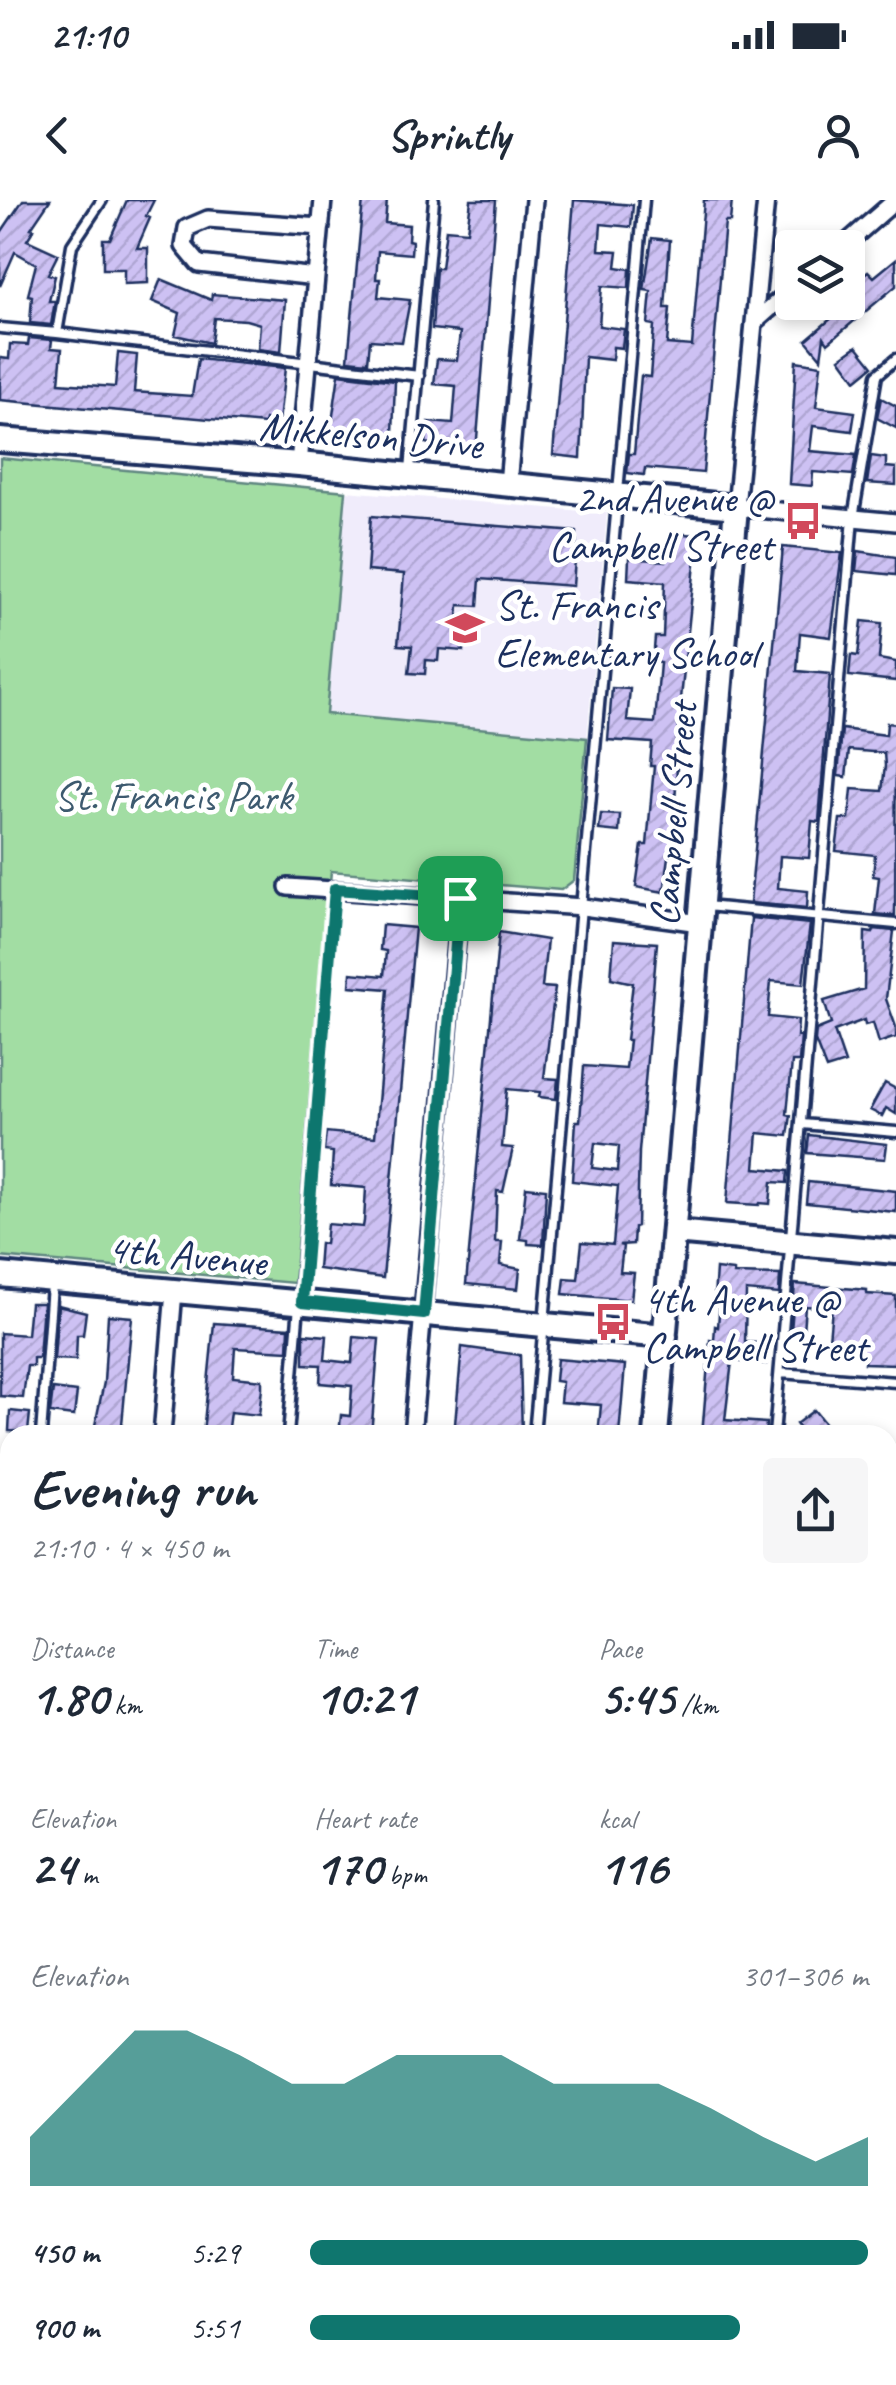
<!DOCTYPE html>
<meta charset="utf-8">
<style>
:root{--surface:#fff;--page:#f6f6f7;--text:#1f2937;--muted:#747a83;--accent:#0f766e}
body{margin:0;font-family:Caveat,sans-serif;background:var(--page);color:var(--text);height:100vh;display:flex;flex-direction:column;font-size:38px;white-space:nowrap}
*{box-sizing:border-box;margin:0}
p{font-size:32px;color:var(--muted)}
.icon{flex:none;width:55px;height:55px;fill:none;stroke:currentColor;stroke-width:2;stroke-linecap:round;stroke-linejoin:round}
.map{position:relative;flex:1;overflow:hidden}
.panel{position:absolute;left:0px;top:1225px;width:898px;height:960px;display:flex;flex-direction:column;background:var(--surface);border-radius:30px 30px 0 0;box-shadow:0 5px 15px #0003}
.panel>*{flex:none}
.tools{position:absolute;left:775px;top:30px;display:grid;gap:20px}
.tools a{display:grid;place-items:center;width:90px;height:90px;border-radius:10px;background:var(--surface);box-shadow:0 5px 15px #0003;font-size:50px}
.pin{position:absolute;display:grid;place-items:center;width:85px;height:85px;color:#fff;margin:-42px;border-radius:20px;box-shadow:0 5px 15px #0006}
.round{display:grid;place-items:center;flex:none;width:105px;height:105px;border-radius:10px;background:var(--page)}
.overview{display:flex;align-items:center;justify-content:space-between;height:170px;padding:0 30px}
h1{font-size:55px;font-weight:700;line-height:75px}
.figures{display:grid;grid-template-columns:repeat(3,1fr);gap:15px;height:170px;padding:10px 30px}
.figures div{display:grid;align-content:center}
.figures b{font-size:50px;font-weight:700}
.figures small{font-size:28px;font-weight:400}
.figures p{font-size:28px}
.chart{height:280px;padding:20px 30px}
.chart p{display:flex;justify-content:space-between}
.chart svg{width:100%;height:180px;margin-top:10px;fill:var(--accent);opacity:.7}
ul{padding:0 30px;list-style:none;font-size:32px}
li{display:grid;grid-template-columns:160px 120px 1fr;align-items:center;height:75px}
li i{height:25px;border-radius:12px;background:var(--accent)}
.status{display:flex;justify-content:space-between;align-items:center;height:70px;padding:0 50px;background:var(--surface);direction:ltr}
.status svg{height:28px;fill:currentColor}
header{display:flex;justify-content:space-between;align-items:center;height:130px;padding:0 30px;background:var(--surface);font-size:45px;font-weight:700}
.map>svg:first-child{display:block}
.built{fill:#f0ecfb}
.green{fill:#a2dda3;stroke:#5e8680;stroke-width:2.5}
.building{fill:url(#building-hatch);stroke:#1b2f5e;stroke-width:2.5;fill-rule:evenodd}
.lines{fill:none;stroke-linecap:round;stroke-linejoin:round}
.lane-casing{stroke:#1b2f5e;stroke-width:15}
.street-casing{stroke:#1b2f5e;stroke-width:22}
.secondary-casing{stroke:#1b2f5e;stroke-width:30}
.path{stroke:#1b2f5e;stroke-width:2.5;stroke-dasharray:2.5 8;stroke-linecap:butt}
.lane{stroke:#fff;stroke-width:8}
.street{stroke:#fff;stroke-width:15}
.secondary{stroke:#fff;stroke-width:22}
.route-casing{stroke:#fff;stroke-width:20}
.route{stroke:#0f766e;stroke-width:12}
.labels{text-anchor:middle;stroke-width:9;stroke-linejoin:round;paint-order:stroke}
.street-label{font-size:42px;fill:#1b2f5e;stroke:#fff}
.poi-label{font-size:42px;fill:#1b2f5e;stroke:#fff;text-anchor:start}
.park-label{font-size:42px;fill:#3d5a6f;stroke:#fff}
</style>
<div class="status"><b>21:10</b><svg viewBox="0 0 49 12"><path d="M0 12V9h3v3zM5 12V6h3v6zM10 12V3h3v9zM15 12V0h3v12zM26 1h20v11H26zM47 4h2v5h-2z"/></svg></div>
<header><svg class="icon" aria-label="back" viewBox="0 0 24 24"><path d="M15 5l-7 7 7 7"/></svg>Sprintly<svg class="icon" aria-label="person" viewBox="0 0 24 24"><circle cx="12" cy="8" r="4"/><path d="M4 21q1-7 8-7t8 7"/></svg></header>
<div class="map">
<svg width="896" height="2185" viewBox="0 0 896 2185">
<defs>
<pattern id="building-hatch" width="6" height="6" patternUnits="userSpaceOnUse" patternTransform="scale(2.5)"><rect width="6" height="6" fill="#cdc1f3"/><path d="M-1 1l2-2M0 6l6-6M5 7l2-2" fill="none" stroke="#afa6d3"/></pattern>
</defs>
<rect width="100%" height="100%" fill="#fff"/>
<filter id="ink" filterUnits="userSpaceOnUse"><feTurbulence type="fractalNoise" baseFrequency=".01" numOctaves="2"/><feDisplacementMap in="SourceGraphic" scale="20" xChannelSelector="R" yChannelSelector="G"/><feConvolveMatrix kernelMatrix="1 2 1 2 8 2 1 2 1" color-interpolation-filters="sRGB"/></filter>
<g filter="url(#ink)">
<!-- built -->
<path class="built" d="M346,291L607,313L587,538L326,514Z"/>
<!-- green -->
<path class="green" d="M0,258L346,291L326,514L587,538L574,680L561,690L331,671L294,1083L0,1057Z
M896,1388V1840L888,1839V1483Z
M0,1946L10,1953V2175H410L409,2185H0Z"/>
<!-- building -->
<path class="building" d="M23,0H50L31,28L34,29L27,40L58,54L48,74L55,76L49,101H55L51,125L30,123L32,96L28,95L36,64L15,52L0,86V34Z
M127,0H154L146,16L150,18L137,48H148V83L124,84V69H103V39H110Z
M363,0H387L385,23L409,25L408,40L412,41L411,54L378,51L376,79H380L378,97L410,100L402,142L370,140L368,162L348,160Z
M471,0H496L476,251H462L426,243L428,222L453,224L456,186L434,184L437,159L457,160L460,132L432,129L436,68H441L446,29L467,31Z
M574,0L633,5L631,27L601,24L599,50L618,51L616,67L630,69L629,88L602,86L599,126L624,129L622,148L613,147L612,160L585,157L581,258L553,255Z
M704,0H732L730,22H725L703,273L645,268L644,275L627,273L629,254H634L641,176L650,177L654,125L648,124L651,91L644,90L652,38L670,40L665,108H670L667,144L692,146Z
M896,59V86L828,143L824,137L821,158L806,140L861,93L853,83L868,71L874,77Z
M161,79L211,100L212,94L285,100L281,152L258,149L260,124L246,120L214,118L211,143L175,135L180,113L152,101Z
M29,138L52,140L51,148L62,149L59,183L115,187L118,153L137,155L134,192L192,196L198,159L285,168L279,222L265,220L264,224L0,200V158L9,159L10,144L28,145Z
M857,146L873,166L856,180L840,158Z
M796,161L821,165L816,207L855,212L852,231L813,226L810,251L856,255L853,275L813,272L812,286L789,284Z
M339,174L395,181L393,234L331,229Z
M881,198L896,206V228L877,218Z
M871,256L886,258V267L896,268V285L867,283Z
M371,316L577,332L573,386L480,379L478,406L459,405L457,431L466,432L464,451L439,449L438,461L426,460L425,474L409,473L412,446L398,445L404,374L367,371Z
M668,333L698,335L676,547L678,548L674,622L664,692L636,687L642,645H647L654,566H650L652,543L608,540L612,488L630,489L627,521L655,523L660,463L653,462L655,437H663L665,382L628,379L629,358L666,361Z
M783,347L842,353L831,437L800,433L797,471L830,474L819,622L812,621L809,658L780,656L778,688L808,691L807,708L750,703Z
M858,351L896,357V375L856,371Z
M862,421L882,423L879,459L896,462V481L849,476L851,455L858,456Z
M887,523L896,524L895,716L875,714L879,677L873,676L875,655L836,651L840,619H849L852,589L882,591L885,566L884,553L849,550L846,577L838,576L842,529L886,535Z
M601,614L620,615L619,632L599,630Z
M751,718L810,724L803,784L771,781L768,817L798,820L797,837L801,836L799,862H792L787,914L791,915L788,936L758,933L755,968L788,971L787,983L772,982L770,1004L760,1003L759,1005L727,1003Z
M382,725L415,728L383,1078L318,1069L320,1043L325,1044L327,1024L363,1027L364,1021L366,988L331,985L333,952L324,951L326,932L375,937L388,789L350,786L351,773L384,776L386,751L380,750Z
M874,729L894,731L886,799L896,827V837L879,843L873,823L865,825L864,820L834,831L845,863L826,869L815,841L816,830L831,824L824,801L864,789L865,732L873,733Z
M499,732L547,740L542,787L555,788L544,878L558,879L556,899L539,897L540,892L507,889L502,947L513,948L503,992L497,991L495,1042H502L500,1065L520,1069L518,1089L466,1084Z
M614,740L657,743L639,952L637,1026L634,1027L633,1044L619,1045L623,1046L620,1072L634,1073L631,1100L563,1094L565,1078L578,1079L582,1042L613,1045L618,986L572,981L576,921H580L584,866L626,869L629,840H626L633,783L611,778ZM595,943L619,946L617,971L592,968Z
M885,883L896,889V914L886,908L882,916L870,910Z
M809,935L887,944L885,959L807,953Z
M808,982L896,991V1012L806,1003Z
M526,987L546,989L543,1045L528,1044V1040L520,1039Z
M716,1069L734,1071V1074L780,1075L779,1094L746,1091L745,1142L768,1144L766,1164L732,1161L725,1220L766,1223L765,1235H702L710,1140L714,1141L715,1126L718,1127L720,1098H714Z
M795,1084L867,1090V1094L896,1096V1164L864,1163L865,1153L828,1150L832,1108L805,1106L803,1131H791Z
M30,1103H43L39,1158H33V1166H27L23,1198L0,1196V1133L27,1135Z
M58,1105L86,1112L83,1135H77L76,1160L54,1159Z
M108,1115L132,1117L121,1235H93L104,1182Z
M214,1123L289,1128L288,1151L235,1148L233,1177L262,1180V1188L259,1215L230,1212L227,1235L203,1233Z
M304,1134L327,1136L325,1160L352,1163L354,1137L379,1139L371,1235H339L341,1215L350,1216L352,1186L320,1183L321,1165L304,1164Z
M462,1147L520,1155L522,1235H454Z
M557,1159L625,1165L619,1235H598L601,1205L560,1202L562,1182L555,1181Z
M53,1189L77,1192L74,1216L50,1213Z
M814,1210L834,1235H804L796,1224Z
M10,1211L30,1213L28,1232L9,1231Z"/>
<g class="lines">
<!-- lane casing -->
<g class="lane-casing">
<path id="lane" d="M102,0L72,45L57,133L419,176
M0,128L57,133
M410,270L434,0
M706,706L896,724
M802,924L896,932
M780,1173L896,1182
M41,1235L52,1085
M288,1235L334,691
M534,1235L644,0
M774,1235L853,318L877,175L896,159
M0,1477L10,1478
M0,1656L4,1651L10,1584
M449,2185V2175
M693,2185L694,2175"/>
</g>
<!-- street casing -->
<g class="street-casing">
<path id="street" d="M766,0L736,307L896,322
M841,48L896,0
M316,77L199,64L184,46L187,28L208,19L321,27
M756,121L792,89
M299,264L323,0
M508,284L534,0
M288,687L583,707L700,723
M162,1235L174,1091
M412,1235L460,698
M888,1323L896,1318
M0,1365L10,1366
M888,1855L896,1856
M811,2185L812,2175"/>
</g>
<!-- secondary casing -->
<g class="secondary-casing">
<path id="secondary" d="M0,240L299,264L736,307L656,1235
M674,1032L896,1052
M0,1075L665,1136
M575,2185L576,2175"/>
</g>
<!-- path -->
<path class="path" d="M0,1914L10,1910
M0,1972L10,1973
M0,2055L10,2048
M0,2174L24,2185
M346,2175L352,2185
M145,2185L167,2175"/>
<!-- lane -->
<use href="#lane" class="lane"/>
<!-- street -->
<use href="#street" class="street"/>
<!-- secondary -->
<use href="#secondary" class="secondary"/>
</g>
</g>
<g class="lines" filter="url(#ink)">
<!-- route casing -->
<g class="route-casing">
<path id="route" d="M335,689L460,698L424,1114L302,1102Z"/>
</g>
<!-- route -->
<use href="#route" class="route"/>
</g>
<!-- icons -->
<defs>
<g id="bus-bare" transform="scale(3)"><path d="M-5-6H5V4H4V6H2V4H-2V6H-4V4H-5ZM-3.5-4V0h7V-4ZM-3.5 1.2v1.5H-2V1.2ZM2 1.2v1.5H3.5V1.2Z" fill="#d1495b" stroke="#fff" stroke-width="2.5" paint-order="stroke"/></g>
<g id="school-bare" transform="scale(3)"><path d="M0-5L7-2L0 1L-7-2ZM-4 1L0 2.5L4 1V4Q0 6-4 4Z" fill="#d1495b" stroke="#fff" stroke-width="2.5" paint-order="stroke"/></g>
</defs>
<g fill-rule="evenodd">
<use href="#bus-bare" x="803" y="321"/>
<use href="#school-bare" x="465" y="428"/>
<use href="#bus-bare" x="613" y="1122"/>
</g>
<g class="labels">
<!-- street labels -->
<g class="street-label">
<text transform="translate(371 234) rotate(5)" y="15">Mikkelson Drive</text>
<text transform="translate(672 614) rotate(-85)" y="15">Campbell Street</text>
<text transform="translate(187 1054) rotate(5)" y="15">4th Avenue</text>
</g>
<!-- poi labels -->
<g class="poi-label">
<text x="773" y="312" text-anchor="end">2nd Avenue @<tspan x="773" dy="48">Campbell Street</tspan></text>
<text x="495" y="419">St. Francis<tspan x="495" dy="48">Elementary School</tspan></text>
<text x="643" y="1113">4th Avenue @<tspan x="643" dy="48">Campbell Street</tspan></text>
</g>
<!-- park labels -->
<g class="park-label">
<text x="173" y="610">St. Francis Park</text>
</g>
</g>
</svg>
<div class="tools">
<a><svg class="icon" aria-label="layers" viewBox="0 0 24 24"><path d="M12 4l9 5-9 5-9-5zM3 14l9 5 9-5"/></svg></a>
</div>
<div class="pin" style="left:460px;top:698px;background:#1e9e55"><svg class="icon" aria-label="arrive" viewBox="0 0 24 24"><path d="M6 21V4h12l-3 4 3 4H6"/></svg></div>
<section class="panel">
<div class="overview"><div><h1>Evening run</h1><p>21:10 · 4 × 450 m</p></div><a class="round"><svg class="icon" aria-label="share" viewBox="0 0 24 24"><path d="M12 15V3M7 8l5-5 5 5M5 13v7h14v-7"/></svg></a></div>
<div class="figures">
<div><p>Distance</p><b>1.80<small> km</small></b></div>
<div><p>Time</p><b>10:21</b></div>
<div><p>Pace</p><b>5:45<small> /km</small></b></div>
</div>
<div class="figures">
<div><p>Elevation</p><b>24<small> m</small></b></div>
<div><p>Heart rate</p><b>170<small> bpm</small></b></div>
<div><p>kcal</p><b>116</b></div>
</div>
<div class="chart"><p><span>Elevation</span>301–306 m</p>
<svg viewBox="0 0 160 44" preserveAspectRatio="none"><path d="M0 44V32L10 19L20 6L30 6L40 12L50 19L60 19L70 12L80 12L90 12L100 19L110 19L120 19L130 25L140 32L150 38L160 32V44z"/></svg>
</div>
<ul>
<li><b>450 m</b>5:29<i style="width:100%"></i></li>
<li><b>900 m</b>5:51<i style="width:77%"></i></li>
</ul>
</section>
</div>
